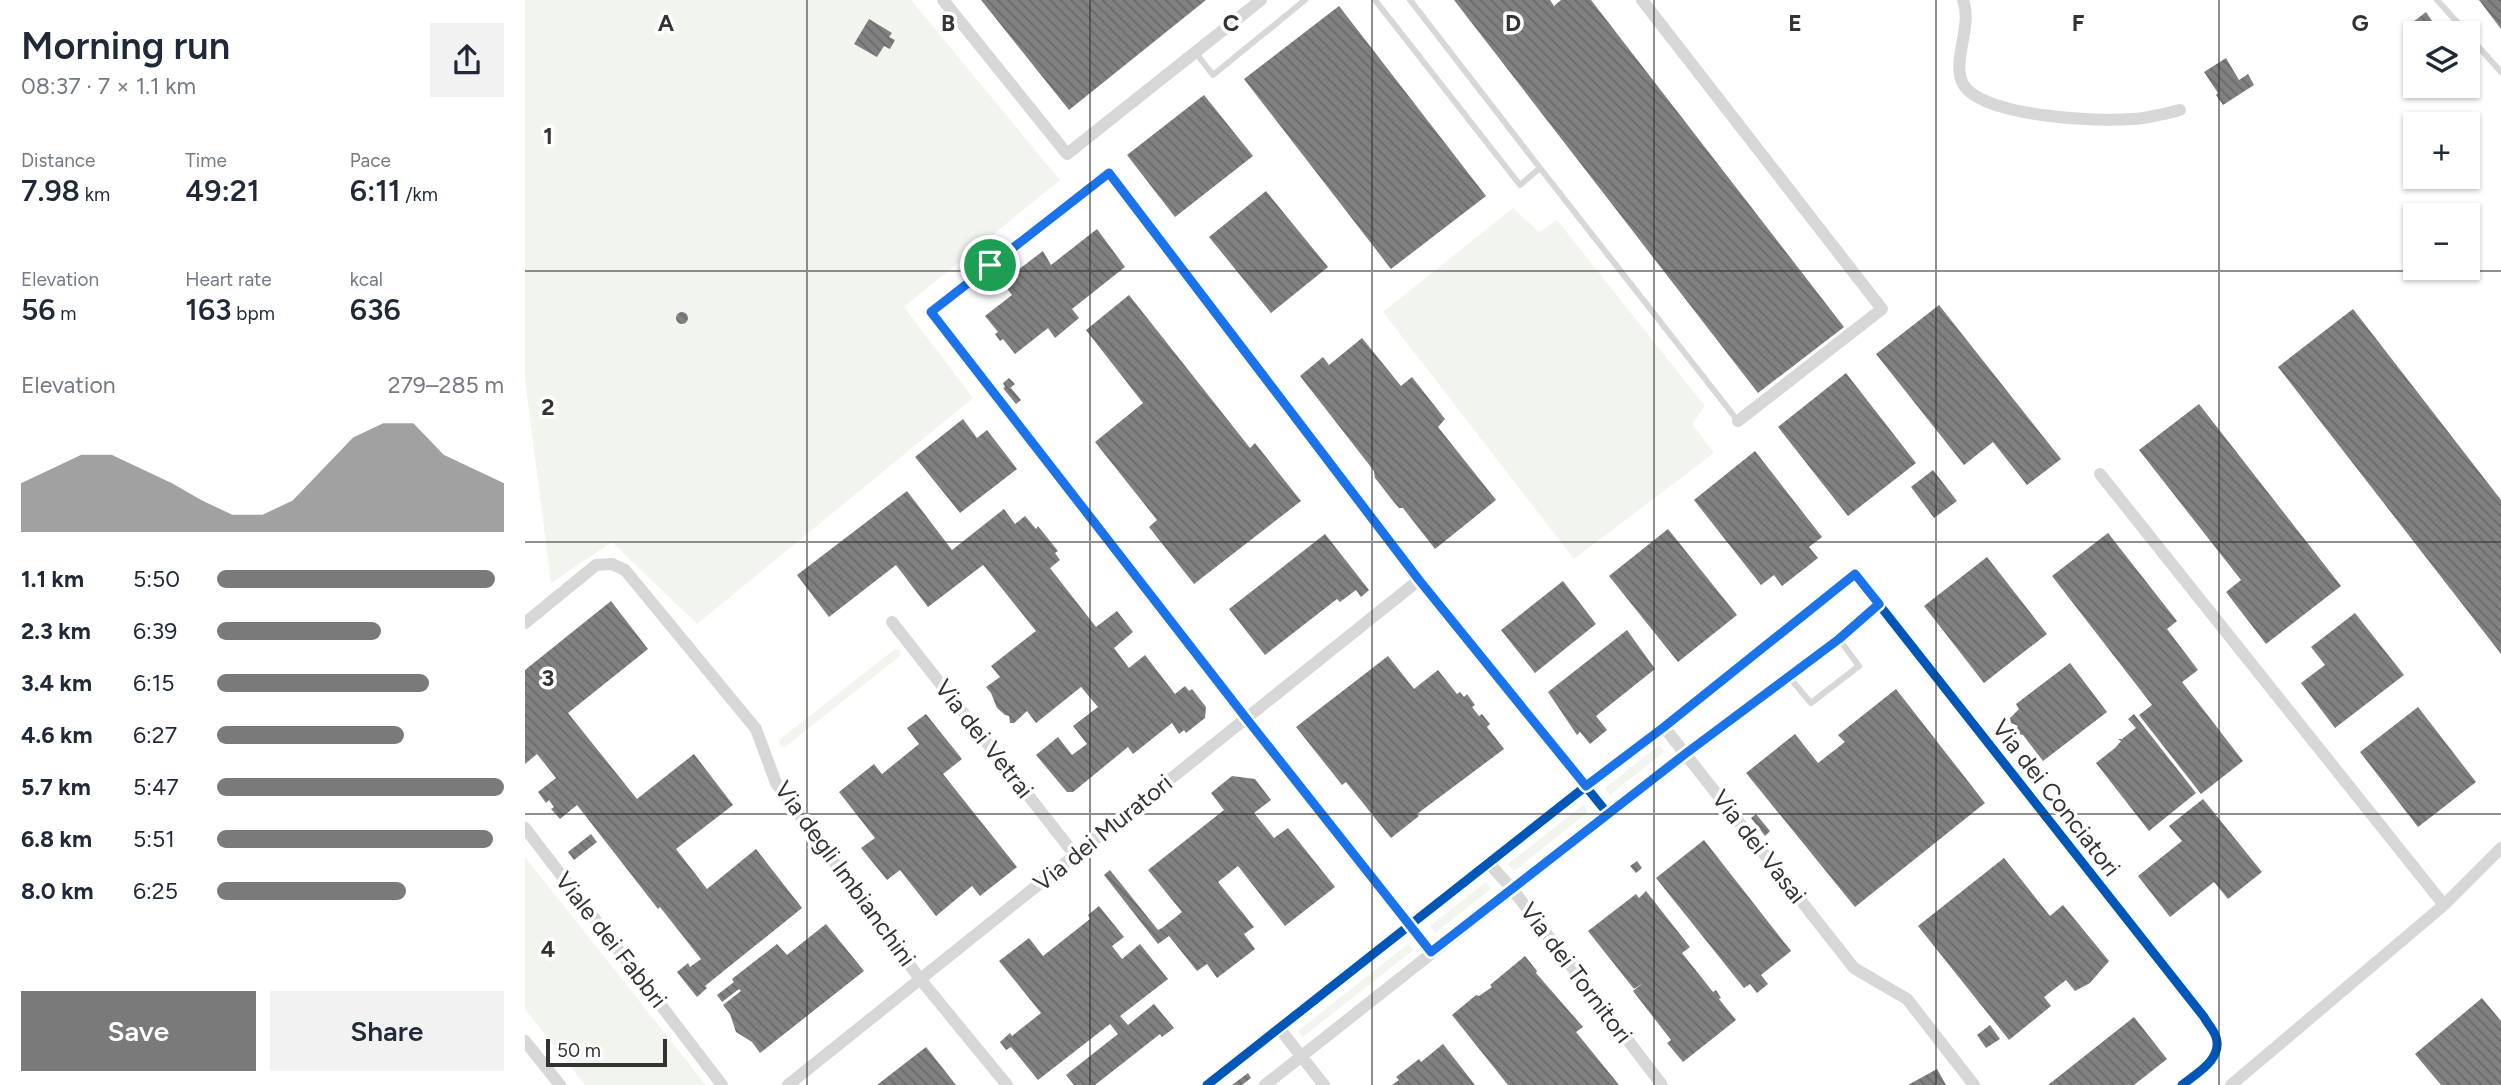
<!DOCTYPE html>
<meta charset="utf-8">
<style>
:root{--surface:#fff;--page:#f2f2f3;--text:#1f2937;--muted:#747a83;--accent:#7a7a7a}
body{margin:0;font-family:Figtree,sans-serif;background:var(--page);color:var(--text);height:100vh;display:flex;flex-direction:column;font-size:26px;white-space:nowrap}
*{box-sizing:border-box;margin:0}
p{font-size:23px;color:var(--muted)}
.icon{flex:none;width:38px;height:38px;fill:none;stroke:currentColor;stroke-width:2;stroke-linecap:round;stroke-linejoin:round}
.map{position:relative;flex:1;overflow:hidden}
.sheet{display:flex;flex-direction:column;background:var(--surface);width:525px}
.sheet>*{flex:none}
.controls{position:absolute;left:1878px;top:21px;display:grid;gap:14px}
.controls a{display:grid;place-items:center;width:77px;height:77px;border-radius:0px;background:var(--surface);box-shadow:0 2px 5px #0004;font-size:35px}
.scale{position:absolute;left:21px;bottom:18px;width:121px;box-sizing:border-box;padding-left:7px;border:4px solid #333;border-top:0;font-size:19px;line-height:24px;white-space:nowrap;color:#333;-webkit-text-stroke:5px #fff;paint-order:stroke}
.pin{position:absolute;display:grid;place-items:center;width:60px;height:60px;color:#fff;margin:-30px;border:4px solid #fff;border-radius:50%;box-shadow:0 2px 7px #0007}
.round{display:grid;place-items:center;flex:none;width:74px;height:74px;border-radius:0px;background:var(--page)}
.overview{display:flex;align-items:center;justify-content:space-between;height:119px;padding:0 21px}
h1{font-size:38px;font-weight:600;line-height:52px}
.figures{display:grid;grid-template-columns:repeat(3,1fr);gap:10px;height:119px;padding:7px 21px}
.figures div{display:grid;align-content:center}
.figures b{font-size:30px;font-weight:600}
.figures small{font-size:19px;font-weight:400}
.figures p{font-size:19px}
.chart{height:196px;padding:14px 21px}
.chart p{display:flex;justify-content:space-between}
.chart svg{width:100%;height:126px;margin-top:7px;fill:var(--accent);opacity:.7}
.cta{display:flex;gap:14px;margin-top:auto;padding:14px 21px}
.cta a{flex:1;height:80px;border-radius:0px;background:var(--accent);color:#fff;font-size:28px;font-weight:600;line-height:80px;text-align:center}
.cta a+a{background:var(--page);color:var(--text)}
ul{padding:0 21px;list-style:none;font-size:23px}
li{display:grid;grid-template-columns:112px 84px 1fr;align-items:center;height:52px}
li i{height:18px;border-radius:9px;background:var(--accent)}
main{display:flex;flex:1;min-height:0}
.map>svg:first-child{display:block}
.grass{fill:#f1f5ed}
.building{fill:url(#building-back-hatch)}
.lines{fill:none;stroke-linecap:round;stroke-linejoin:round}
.service{stroke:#d7d7d7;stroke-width:6}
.minor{stroke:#d7d7d7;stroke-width:12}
.cycleway-casing{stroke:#fff;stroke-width:13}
.cycleway{stroke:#0057b8;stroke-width:9}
.route-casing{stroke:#fff;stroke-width:14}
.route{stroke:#1a73e8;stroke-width:9}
.grid{fill:none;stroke:#333;stroke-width:2;stroke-opacity:0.55}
.labels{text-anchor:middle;stroke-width:7;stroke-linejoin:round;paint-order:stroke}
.street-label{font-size:24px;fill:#333;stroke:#fff}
.grid-label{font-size:23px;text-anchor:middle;font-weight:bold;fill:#333;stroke:#fff;stroke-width:7;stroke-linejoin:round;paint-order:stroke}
</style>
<main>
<section class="sheet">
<div class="overview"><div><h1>Morning run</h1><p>08:37 · 7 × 1.1 km</p></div><a class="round"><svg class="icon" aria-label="share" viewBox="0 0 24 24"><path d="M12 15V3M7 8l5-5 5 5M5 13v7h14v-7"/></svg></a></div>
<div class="figures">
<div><p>Distance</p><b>7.98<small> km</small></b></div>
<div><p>Time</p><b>49:21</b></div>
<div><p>Pace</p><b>6:11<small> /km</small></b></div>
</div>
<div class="figures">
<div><p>Elevation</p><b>56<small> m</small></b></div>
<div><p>Heart rate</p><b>163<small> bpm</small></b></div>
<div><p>kcal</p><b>636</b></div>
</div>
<div class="chart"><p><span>Elevation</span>279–285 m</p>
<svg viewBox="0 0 160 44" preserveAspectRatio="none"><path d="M0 44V27L10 22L20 17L30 17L40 22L50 27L60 33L70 38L80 38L90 33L100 22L110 11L120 6L130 6L140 17L150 22L160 27V44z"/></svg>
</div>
<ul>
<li><b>1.1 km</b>5:50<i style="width:97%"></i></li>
<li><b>2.3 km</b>6:39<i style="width:57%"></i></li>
<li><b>3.4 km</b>6:15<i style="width:74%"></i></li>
<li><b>4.6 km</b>6:27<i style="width:65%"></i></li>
<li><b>5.7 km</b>5:47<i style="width:100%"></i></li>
<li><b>6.8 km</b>5:51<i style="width:96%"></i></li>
<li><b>8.0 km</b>6:25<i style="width:66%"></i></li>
</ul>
<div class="cta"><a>Save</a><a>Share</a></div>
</section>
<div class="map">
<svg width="1976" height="1085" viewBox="0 0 1976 1085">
<defs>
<pattern id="building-back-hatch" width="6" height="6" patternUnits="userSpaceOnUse" patternTransform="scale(1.75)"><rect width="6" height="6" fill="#818181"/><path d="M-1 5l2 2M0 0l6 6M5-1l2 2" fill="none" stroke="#6a6a6a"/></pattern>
</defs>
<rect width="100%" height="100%" fill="#fff"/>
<!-- grass -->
<path class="grass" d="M0,0H386L535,180L379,307L448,398L172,624L87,542L26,583L0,378Z
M988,208L1014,232L1032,220L1180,406L1167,424L1189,453L1049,559L858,312Z
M370,649L375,650V656L260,747L255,746L254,740Z
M1134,745L1139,752L1085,795L1080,788Z
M1058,805L1063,812L989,871L983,864Z
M0,857L181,1085H60L0,1009Z
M961,882L966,889L910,933L905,926Z
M883,944L888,950L778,1037L773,1031Z"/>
<!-- building -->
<path class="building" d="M456,0H681L544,110Z
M929,0H1025L1029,6L1036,0H1066L1319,327L1233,393Z
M1954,0H1976V29Z
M814,6L961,196L866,269L719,79Z
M1901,12L1915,33H1890V44L1879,29Z
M344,19L367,33L364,37L370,40L365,49L359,46L352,57L329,44Z
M1701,58L1714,80L1723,74L1729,85L1698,105L1691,95L1693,93L1679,72Z
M679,95L728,156L650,217L602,155Z
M741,191L803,267L746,313L684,237Z
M572,229L600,267L547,309L554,318L530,338L523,328L490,354L478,339L475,341L470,334L473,332L460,316L487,295L477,282L518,251L526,265Z
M604,295L725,448L730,443L776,501L669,584L624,527L632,520L570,442L618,403L561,330Z
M1414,305L1536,459L1502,485L1468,442L1439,465L1351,354Z
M1828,309L1976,500V654L1753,367Z
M151 318a6 6 0 1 1 12 0a6 6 0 1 1-12 0Z
M837,338L876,386L887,377L920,419L913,427L971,500L910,549L878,508H874L868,501L850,478L849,471L775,376L798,357L804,365Z
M1321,373L1391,463L1323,516L1253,427Z
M484,378L490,384L484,389L486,388L496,400L491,404L478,388L480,387L478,383Z
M1674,404L1816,586L1741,644L1701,592L1716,580L1614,450Z
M438,419L452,438L462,430L492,469L435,513L390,457Z
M1230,451L1297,537L1284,547L1293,558L1257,586L1249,575L1236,585L1169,500Z
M1408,470L1432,501L1409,518L1386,487Z
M382,491L427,550L479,509L490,524L500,516L511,529L513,526L533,551L530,553L535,560L525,568L571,627L592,611L608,632L589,648L604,668L620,655L650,694L660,686L664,691L667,689L681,707L680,718L661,733L659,730L654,734L647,723L608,754L603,747L548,792H542L511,755L533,737L547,755L562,744L548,726L573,707L556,687L511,723L502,711L489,723H485L484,716L480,715L472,708L466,693L461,687L475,677L466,666L511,631L458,565L403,607L371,565L304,617L272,575Z
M1143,529L1212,615L1153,662L1084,576Z
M1583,533L1652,621L1642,629L1673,670L1657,682L1718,761L1676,794L1614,715L1627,705L1527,576Z
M800,534L844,590L836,597L831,590L815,602L812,599L740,655L704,609Z
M1462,557L1522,634L1459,683L1399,606Z
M1038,581L1071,624L1010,673L976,630Z
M86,601L123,649L43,713L112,799L169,754L208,805L151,849L182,889L231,849L277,908L180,986L182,988L172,997L152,972L163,963L165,967L176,959L135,907L133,909L52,805L35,819L26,809L29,807L24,800L21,803L13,792L31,778L12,754L0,764V670Z
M1830,613L1879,675L1810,728L1776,683L1800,665L1786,647Z
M1102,630L1130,669L1071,716L1082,730L1065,744L1055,732L1052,735L1023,692Z
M863,656L889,689L913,670L932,694L935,692L939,697L942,694L950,705L947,707L954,716L957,714L965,724L962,727L979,749L892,814L894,816L866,838L821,782L817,785L771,727Z
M1545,663L1582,712L1518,761L1498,735L1494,734L1491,730L1493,726L1486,723L1485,718L1494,709L1491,704Z
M1371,689L1460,803L1330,907L1221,773L1270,734L1293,763L1320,742L1313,735Z
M1893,707L1951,782L1893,827L1835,752Z
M401,714L437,759L418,774L492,867L455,896L447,886L411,916L375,870L362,880L336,848L350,838L314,792L349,764L357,774L394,744L382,728Z
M1609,714L1671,793L1624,831L1571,763L1590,748L1596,741L1593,739H1597L1611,728L1603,719Z
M707,776L730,779L746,800L729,813L749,838L763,828L810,887L760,926L713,866L693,882L729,927L719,934L730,949L692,978L682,964L672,971L644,936L633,944L579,875L585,870L633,930L637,928L657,912L623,870L699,810L686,793Z
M1678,799L1737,872L1703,899L1689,882L1645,917L1613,876L1657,841L1644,826Z
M1231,814L1245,831L1240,836L1226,818Z
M66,834L72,842L49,860L43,852Z
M1179,840L1266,951L1236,975L1243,984L1232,993L1225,984L1219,988L1131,878Z
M1479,858L1525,916L1538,905L1584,961L1565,983L1550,991L1541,980L1519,997L1526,1006L1484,1040L1393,926Z
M1112,861L1117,868L1111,873L1105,866Z
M1121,891L1165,947L1157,953L1188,992L1191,990L1196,998L1194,999L1211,1020L1158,1062L1142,1043L1146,1040L1108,991L1118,983L1109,989L1063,931L1111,894L1114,898Z
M574,906L599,937L587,946L597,959L615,944L643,979L595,1016L603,1025L629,1004L649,1028L637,1037L635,1034L570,1085H549L541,1075L593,1034L585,1024L513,1080L486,1047L481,1050L475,1042L485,1033L487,1036L516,1013L474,961L504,938L518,956L565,919L563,915Z
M301,924L339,971L235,1053L227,1042L211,1032L205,1014L198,1005L216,991L214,989L197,1002L192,995L209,982L207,979L252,944L262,955Z
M1000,956L1012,971L1011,973L1058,1027L1051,1032L1094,1085H983L927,1015L951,995L954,996L967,987L965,985Z
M1957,998L1976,1021V1085H1916L1890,1054Z
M1609,1017L1642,1059L1609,1085H1523Z
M1465,1025L1475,1039L1461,1048L1452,1035Z
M918,1044L950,1085H867L874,1080L871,1077L894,1059L896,1062Z
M401,1047L431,1085H352Z
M1412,1069L1421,1085H1383Z
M723,1073L726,1078L717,1085H707Z"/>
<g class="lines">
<!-- service -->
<path class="service" d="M850,0L995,185L1015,168L885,0
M1912,0L1942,33
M1942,34L1976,72
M670,52L688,75L780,0
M1015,168L1213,421
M1264,677L1286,703L1334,666L1314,639"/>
<!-- minor -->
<path class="minor" d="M418,0L542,154L736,0
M1117,0L1357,309L1213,421
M1438,0C1448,26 1426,62 1438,84C1457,117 1573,122 1608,119C1624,118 1639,114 1655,110
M1575,474L1919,905
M367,622L550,855
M0,623L71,565L87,564L100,570L231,729L251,783L395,979L482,1085
M1139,727L1329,968L1382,999L1449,1085
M0,828L197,1085
M963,862L988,890L1137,1085
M906,952L721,718L406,312L584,173L894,580L1083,814
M754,1028L799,1085
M0,1041L35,1085
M263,1085L894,580
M682,1085L1330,574L1679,1017C1682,1023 1689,1030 1691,1037C1698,1059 1672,1073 1657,1085
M740,1085L1083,814L1314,639L1354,604
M1706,1085L1919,905L1976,848"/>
<!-- cycleway casing -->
<g class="cycleway-casing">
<path id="cycleway" d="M906,952L721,718L406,312L584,173L894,580L1083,814
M682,1085L1330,574L1679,1017C1682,1023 1689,1030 1691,1037C1698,1059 1672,1073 1657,1085"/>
</g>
<!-- cycleway -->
<use href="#cycleway" class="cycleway"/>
</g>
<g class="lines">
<!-- route casing -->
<g class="route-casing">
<path id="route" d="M584,173L894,580L1061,786L1139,727L1330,574L1354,604L1314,639L1160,754L906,952L721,718L406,312Z"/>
</g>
<!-- route -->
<use href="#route" class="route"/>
</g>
<!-- grid -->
<path class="grid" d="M282,0V1085M565,0V1085M847,0V1085M1129,0V1085M1411,0V1085M1694,0V1085M0,271H1976M0,542H1976M0,814H1976"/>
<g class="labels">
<!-- street labels -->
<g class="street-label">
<text transform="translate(459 739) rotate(52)" y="8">Via dei Vetrai</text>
<text transform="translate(1531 798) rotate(52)" y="8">Via dei Conciatori</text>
<text transform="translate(578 833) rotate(-39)" y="8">Via dei Muratori</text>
<text transform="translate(1234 847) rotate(52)" y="8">Via dei Vasai</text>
<text transform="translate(320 874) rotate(54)" y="8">Via degli Imbianchini</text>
<text transform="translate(86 940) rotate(52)" y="8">Viale dei Fabbri</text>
<text transform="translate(1051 973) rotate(53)" y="8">Via dei Tornitori</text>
</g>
</g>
<g class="grid-label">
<text x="141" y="31">A</text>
<text x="423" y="31">B</text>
<text x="706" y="31">C</text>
<text x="988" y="31">D</text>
<text x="1270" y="31">E</text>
<text x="1553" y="31">F</text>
<text x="1835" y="31">G</text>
<text x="23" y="144">1</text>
<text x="23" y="415">2</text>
<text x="23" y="686">3</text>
<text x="23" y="957">4</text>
</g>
</svg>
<div class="controls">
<a><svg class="icon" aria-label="layers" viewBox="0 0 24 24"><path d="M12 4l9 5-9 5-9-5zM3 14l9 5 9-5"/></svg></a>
<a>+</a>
<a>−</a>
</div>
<div class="scale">50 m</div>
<div class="pin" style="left:465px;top:265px;background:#1e9e55"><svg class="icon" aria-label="arrive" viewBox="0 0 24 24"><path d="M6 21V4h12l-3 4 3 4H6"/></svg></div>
</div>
</main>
